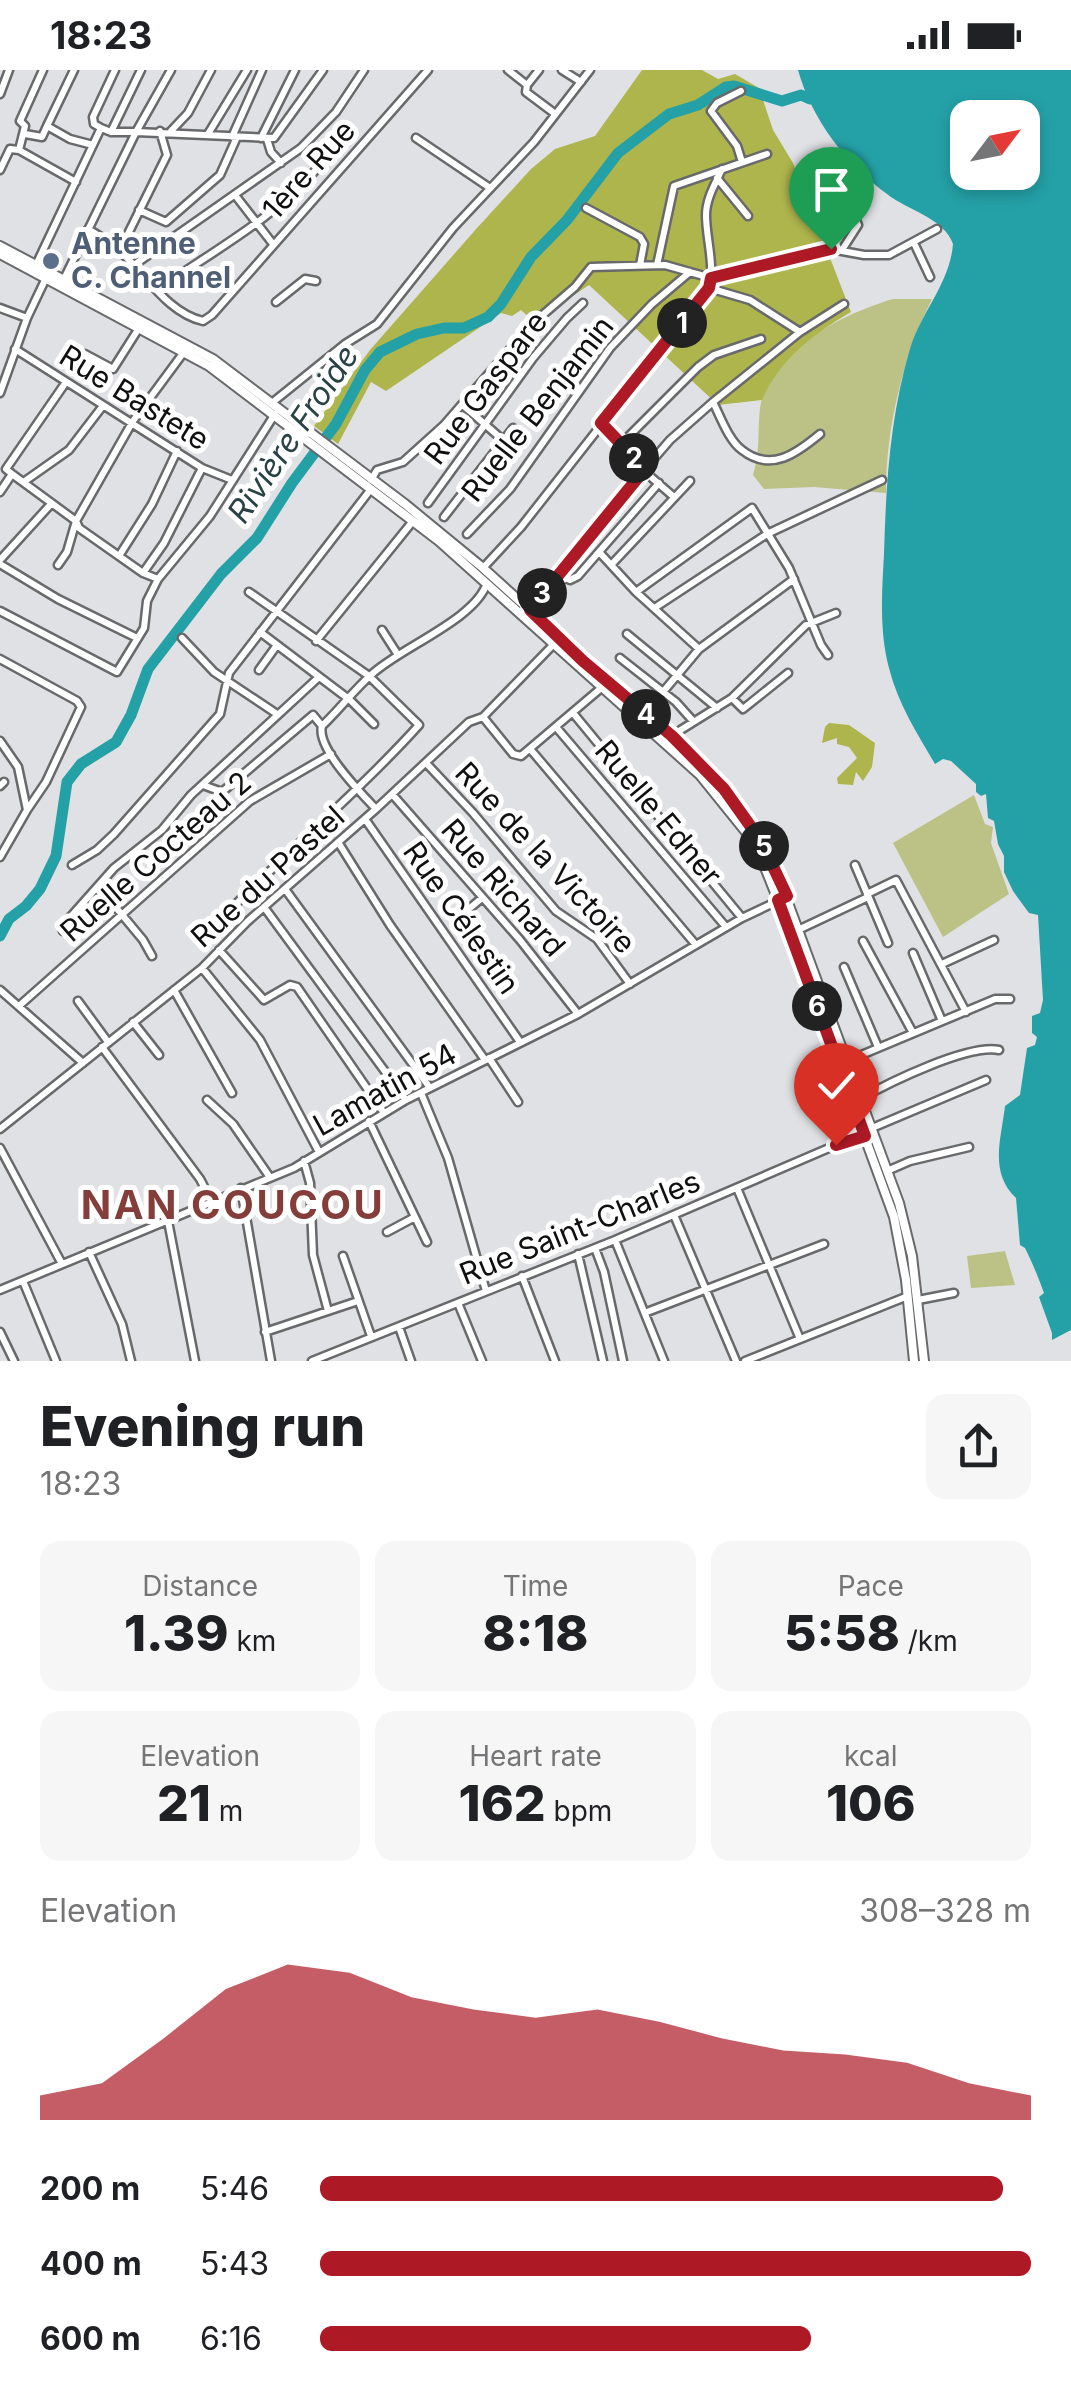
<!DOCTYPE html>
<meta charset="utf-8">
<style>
:root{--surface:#fff;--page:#f6f6f6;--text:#202124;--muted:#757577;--accent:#ad1a26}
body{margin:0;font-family:Inter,sans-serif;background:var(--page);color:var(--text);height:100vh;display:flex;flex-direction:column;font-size:38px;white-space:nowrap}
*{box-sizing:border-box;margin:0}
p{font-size:32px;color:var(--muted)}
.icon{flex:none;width:55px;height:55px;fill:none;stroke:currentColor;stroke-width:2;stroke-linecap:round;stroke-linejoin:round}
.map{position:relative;height:1291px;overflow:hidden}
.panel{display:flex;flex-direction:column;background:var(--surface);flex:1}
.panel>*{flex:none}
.needle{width:65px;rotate:58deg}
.buttons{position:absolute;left:950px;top:30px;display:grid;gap:20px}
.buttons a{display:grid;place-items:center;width:90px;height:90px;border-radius:20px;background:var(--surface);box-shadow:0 5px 15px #0003;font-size:50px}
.pin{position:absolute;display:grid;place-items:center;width:85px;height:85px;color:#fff;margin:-102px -42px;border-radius:50% 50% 50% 0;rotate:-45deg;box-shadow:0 0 10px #0007}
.pin .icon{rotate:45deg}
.km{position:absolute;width:50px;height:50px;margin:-25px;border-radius:50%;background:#222;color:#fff;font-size:28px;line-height:50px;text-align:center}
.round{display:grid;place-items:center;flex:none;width:105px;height:105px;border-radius:20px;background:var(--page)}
.head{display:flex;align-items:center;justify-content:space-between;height:170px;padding:0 40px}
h1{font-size:55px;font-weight:800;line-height:75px}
.stats{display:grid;grid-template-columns:repeat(3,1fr);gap:15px;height:170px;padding:10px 40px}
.stats div{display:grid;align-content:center;border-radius:20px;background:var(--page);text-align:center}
.stats b{font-size:50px;font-weight:800}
.stats small{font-size:28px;font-weight:400}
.stats p{font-size:28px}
.chart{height:280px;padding:20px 40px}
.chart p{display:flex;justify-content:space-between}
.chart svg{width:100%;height:180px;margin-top:10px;fill:var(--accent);opacity:.7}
ul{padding:0 40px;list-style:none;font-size:32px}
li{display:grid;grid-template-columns:160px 120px 1fr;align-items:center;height:75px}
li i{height:25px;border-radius:12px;background:var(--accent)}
.status{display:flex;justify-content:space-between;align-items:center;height:70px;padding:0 50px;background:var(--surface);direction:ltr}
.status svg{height:28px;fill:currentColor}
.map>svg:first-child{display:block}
.green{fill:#bcc285}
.forest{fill:#aeb54d}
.water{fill:#24a1a7;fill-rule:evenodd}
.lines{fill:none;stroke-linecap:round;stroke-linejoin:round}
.river{stroke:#24a1a7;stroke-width:11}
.minor-casing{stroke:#68696b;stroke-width:11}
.major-casing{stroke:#68696b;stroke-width:12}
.minor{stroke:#fff;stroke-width:6}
.major{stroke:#fff;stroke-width:8}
.route-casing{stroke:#fff;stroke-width:20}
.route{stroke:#ad1a26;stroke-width:12}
.service-dot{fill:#5c6f8a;stroke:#fff;stroke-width:4}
.labels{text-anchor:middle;stroke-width:10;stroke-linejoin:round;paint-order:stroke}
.street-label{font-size:30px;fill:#101011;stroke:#fff}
.service-label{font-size:30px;font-weight:bold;fill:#4e5e75;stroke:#fff;text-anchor:start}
.water-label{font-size:32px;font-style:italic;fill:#294344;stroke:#fff}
.district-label{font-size:40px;font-weight:bold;letter-spacing:2.5px;fill:#853d3a;stroke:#fff}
</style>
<div class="status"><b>18:23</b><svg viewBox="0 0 49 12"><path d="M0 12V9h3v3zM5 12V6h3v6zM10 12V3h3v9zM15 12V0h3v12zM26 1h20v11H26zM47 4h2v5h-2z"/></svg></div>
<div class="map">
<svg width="1071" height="1291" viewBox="0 0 1071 1291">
<rect width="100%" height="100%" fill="#e0e1e4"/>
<!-- green -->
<path class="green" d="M893,229H932C903,287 886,357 886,423L814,417L764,419L753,405C762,376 756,352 762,328C776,276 846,243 893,229Z
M974,725L985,754L993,757L991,773L1009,824L943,867L893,773Z
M1005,1181L1015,1215L971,1218L967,1186Z"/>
<!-- forest -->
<path class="forest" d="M642,0H702L718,9L735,4L759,18L773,60L793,93L851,242C813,264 780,289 762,330L718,335L589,215L534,252L521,240L512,246L501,243L386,321L371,312L338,374L314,356L370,280L477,158L531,99L555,79L595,66Z
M829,653L849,655L875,673L872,697L863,711L856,702L853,715L838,714L837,708L857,688L849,677L837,674V668L822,673L825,657Z"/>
<!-- water -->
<path class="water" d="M798,0H1071V1260L1052,1270V1263L1039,1227L1044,1223C1039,1209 1032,1192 1025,1178L1020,1175L1016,1128C989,1102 1001,1070 1005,1036L1020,1025L1027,978L1035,975L1037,967L1032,963V946L1040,943L1043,930L1038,845L1029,843L1013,821L1004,802V786L998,774L994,751L988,748L986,724L981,726L976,722V714L951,691L943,689L935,694C917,663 898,634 889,598C879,561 882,521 884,484C886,414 890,346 910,279C921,242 950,213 953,174C944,148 907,140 887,124C846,94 812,50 798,0ZM968,48H1022V102H968Z"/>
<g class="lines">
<!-- river -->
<path class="river" d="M0,866L9,849L26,836L40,819L56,786L67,712L81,694L116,672L131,645L148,599L221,504L257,468L292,413L336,354L365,300L380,282L417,264L444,258H464L488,247L501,234L531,187L567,150L618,83L669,44L698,35L726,17L734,16L782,31L801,25L810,29"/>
<!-- minor casing -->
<g class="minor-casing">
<path id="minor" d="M508,0L527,15
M539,0L527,15L526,22L554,43
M562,0L581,12
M741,21L717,33L711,41L737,76L742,92
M0,24L9,0
M47,56L74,0
M101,58L111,62H136L171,0
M101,58L94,54L93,47L115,0
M171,61L188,43L211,0
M111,62L141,0
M25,64L42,67L47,56L70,69L93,75
M208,64L247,0
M232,67L262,0
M261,68L295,0
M416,68L490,118
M267,69L271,82L281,93
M19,80L25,56L20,51L43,0
M19,80L76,112
M0,100L10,79L19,80
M717,108L748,146
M235,125L273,174
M586,138L640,167L644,174L640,195
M139,140L166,152L220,105L237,67
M88,159C100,166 112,173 122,183C147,206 168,243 203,251L212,245L428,0
M914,173L930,207
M120,180L167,85L160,61
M842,180L858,155L852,140
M36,195L101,58
M134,195L301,78L336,42L364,0
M657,195L674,116L767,84
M64,209L136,62L274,68L323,0
M157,220C213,181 277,147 321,94
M276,232L305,209L316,211
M0,238L27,248
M800,262L844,234
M15,279L202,398L232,410
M85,284L113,299L139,258
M0,323L27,248L46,208
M273,332L345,274L377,254L453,158L534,72L590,0
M713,332C720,346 729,371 742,380C771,403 797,383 820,364
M463,335L504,371
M621,374L698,297L714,285L761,269
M645,399L670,370L713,332L800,262L750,230L709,218
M644,401L674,427
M12,404L76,451L79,458L143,503L158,509
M371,410L377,400L403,392L444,355L531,255L575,217L591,197L665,195L711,208L831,179L864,185H889L937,159
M25,411L69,380L102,337
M0,422L12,404L6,399L66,312
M428,433L533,288L567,248L583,233
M444,447L513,358
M467,464L510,419L610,278L652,234L690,202
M600,483L636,522L699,579
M119,486L152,434L177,381
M0,490L51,434
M0,494L58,529L137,568
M612,494L690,411
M58,495L67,482L76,451L133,351L184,282
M483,498L521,457L709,218C715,193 706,169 706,145C706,129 715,114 722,99
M143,503L164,473L202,398
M558,505L570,510L578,506L659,413
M636,522L752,438L789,498L821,575L828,585
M656,537L767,464L882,410
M530,540L645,399L601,353
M0,541L117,602L144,558L147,531L158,509L210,446L275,344
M382,560L398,585
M260,562L350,630L374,654
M627,564L717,638
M182,568L214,602L277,644
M316,571L413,451
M620,588L676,632L693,651
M0,589L77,631L81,637L46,712L27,740
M259,600L277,575
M663,622L699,579L794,509
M732,628L743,639L788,603
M573,643L742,848
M483,647L513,684L521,686L600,619
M322,656C339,640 354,620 371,605C399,578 475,550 487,513
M556,657L726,857
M671,666L732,628L806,555L836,543
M0,671L18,697L27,740L0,787
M531,680L696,875
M426,693L473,743L556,841L597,869L630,914
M203,715L222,722L313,645L322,656C316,678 361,723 376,739
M0,716L4,712
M392,724L520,870L578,944
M365,749L520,972
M338,772L390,855L485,990
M72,795L97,780L114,764L220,644L229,603L371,419
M855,795L888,873
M99,817L143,870L152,886
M285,819L430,1018
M867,824L896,810L966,942
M235,835C296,774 362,718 419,655L369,606L249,522
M264,837L406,1030
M464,843L482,828
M798,860L868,827
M63,861L66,852L114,798L162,760L191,725L319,607
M863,871L913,963
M219,880L264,930L290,915L297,917L384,1043
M913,883L942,951
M942,894L994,870
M844,897L878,977
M202,898L260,970L319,1082
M0,920L83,993
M174,920L232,1023
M78,931L108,972
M19,936L250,731L331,684
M133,952L159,985
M102,977L200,1109L212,1132
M489,988L518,1032
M847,991L995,929H1010
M421,1023L448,1088L486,1221
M860,1029C890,1012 968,974 999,980
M207,1030L233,1054L269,1106
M369,1051L427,1172
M872,1058L986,1010
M0,1059L202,898L248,851L376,739L469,652L483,647L553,575
M0,1078L62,1194
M304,1091L310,1113L313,1185L328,1241
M887,1101L910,1091L969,1077
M241,1118L271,1291
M737,1118L800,1269
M674,1145L736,1291
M168,1151L195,1291
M387,1162L415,1147
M615,1170L664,1291
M595,1178L604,1202L623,1291
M89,1182L122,1254L131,1291
M578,1184L603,1291
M343,1186L371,1266
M522,1206L555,1291
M23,1211L56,1291
M0,1220L294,1098L406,1030L578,944L742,848L780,830
M918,1230L954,1223
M458,1233L482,1291
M647,1242L824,1174
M399,1257L411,1291
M0,1262L14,1291
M265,1262L358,1231
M312,1291L615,1170L836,1075L865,1066
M745,1291L908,1226"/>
</g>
<!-- major casing -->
<g class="major-casing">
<path id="major" d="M0,176L213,289L405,434L483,498L705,698L743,743L774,795L899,1133L912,1186L924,1291
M0,184L209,296L439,471L700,705L746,762L760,785L778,830L894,1147L906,1210L914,1291"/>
</g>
<!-- minor -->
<use href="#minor" class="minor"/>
<!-- major -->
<use href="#major" class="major"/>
</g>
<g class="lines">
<!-- route casing -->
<g class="route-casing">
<path id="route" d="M831,179L711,208L709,218L601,353L645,399L530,540L583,591L672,666L724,719L761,771L787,826L778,830L865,1066L836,1075"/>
</g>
<!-- route -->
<use href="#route" class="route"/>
</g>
<!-- markers -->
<circle class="service-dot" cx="51" cy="191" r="10"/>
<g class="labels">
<!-- street labels -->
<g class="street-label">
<text transform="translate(309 100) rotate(-48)" y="10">1ère Rue</text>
<text transform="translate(486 318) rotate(-53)" y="10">Rue Gaspare</text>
<text transform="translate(134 328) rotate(32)" y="10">Rue Bastete</text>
<text transform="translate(538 339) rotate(-52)" y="10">Ruelle Benjamin</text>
<text transform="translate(658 743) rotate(50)" y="10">Ruelle Edner</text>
<text transform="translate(156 787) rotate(-41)" y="10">Ruelle Cocteau 2</text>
<text transform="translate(545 788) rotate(47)" y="10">Rue de la Victoire</text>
<text transform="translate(268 807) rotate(-42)" y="10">Rue du Pastel</text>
<text transform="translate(503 818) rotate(49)" y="10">Rue Richard</text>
<text transform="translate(461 848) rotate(55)" y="10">Rue Célestin</text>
<text transform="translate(385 1020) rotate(-29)" y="10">Lamatin 54</text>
<text transform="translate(580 1158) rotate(-22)" y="10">Rue Saint-Charles</text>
</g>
<!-- service labels -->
<g class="service-label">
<text x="71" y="184">Antenne<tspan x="71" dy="34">C. Channel</tspan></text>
</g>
<!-- water labels -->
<g class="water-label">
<text transform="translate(293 364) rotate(-56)" y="11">Rivière Froide</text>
</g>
<!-- district labels -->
<g class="district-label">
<text x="233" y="1149">NAN COUCOU</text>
</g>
</g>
</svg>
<div class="buttons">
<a><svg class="needle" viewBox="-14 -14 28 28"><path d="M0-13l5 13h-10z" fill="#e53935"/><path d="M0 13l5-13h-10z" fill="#757577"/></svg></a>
</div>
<div class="pin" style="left:831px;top:179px;background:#1e9e55"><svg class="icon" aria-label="arrive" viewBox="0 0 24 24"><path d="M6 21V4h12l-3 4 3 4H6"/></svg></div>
<div class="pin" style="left:836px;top:1075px;background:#d93025"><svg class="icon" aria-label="check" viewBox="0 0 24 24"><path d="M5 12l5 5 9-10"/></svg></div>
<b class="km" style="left:682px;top:253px">1</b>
<b class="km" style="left:634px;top:388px">2</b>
<b class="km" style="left:542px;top:523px">3</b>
<b class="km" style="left:646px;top:644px">4</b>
<b class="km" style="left:764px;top:776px">5</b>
<b class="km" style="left:817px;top:936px">6</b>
</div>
<section class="panel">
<div class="head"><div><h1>Evening run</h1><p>18:23</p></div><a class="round"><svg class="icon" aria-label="share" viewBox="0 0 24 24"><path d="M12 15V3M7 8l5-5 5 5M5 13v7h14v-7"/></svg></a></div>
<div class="stats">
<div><p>Distance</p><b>1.39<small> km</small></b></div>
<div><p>Time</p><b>8:18</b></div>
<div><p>Pace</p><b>5:58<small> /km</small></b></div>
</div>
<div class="stats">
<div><p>Elevation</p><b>21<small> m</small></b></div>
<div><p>Heart rate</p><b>162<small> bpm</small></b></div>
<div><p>kcal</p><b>106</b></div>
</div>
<div class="chart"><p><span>Elevation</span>308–328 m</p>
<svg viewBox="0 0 160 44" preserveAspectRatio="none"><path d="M0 44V38L10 35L20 24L30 12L40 6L50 8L60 14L70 17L80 19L90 17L100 20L110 24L120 27L130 28L140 30L150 35L160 38V44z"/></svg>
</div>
<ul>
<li><b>200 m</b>5:46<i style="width:96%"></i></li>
<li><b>400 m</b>5:43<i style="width:100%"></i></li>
<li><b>600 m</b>6:16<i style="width:69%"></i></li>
</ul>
</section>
